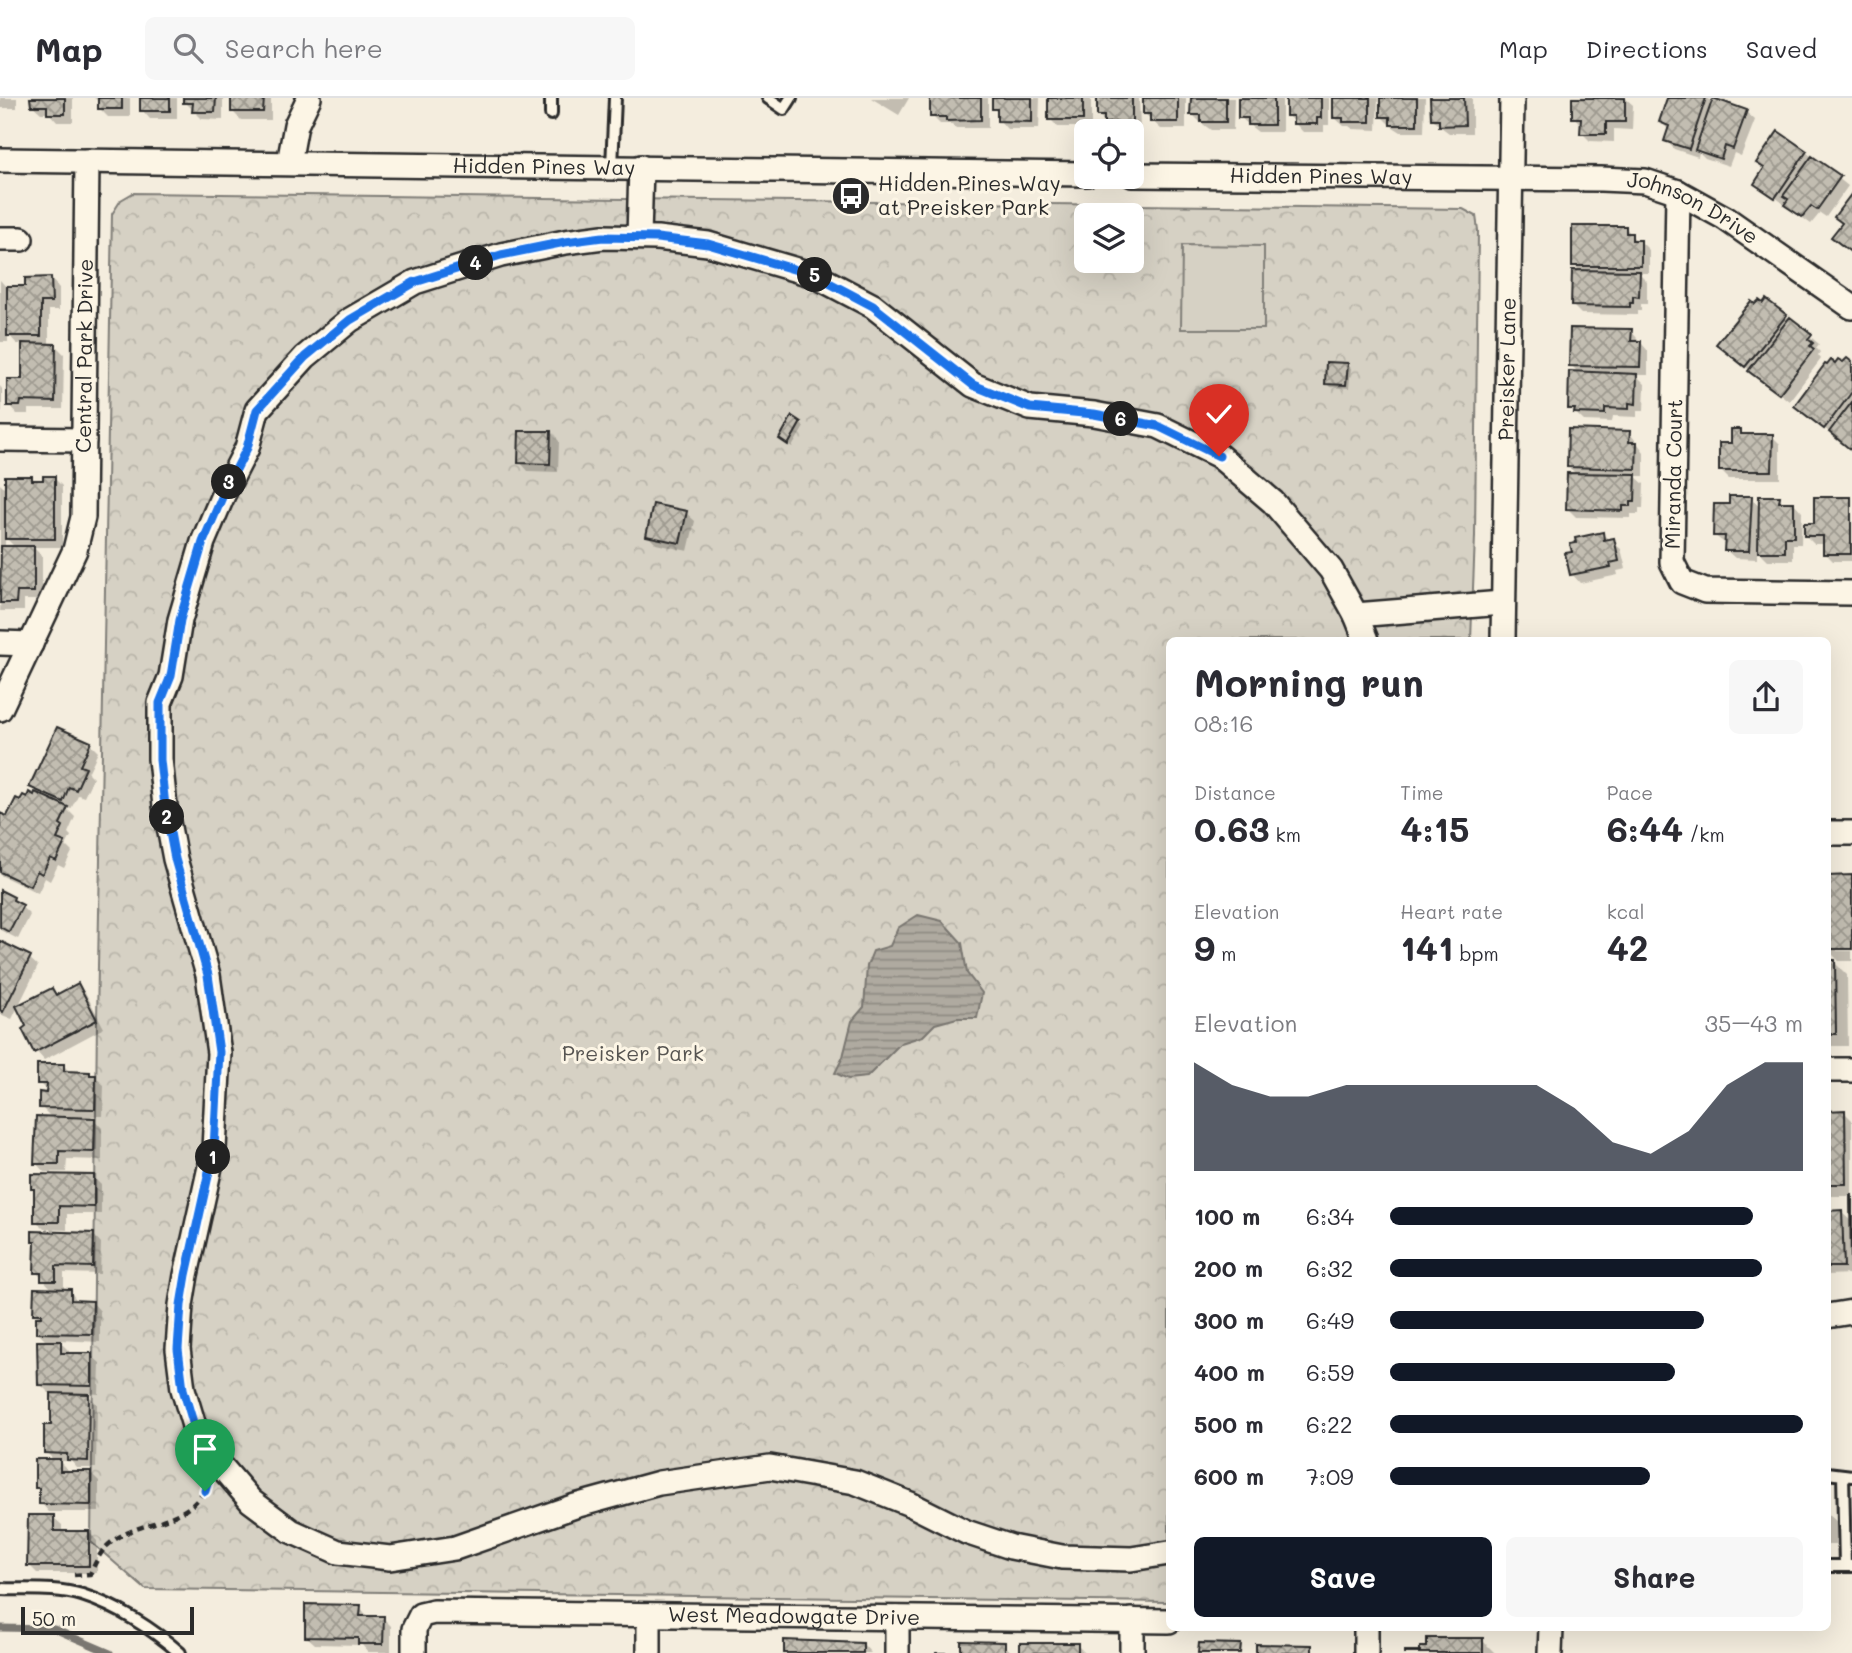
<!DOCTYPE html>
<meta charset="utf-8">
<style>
:root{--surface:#fff;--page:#f7f7f7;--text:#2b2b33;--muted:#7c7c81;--line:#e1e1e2;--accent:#111827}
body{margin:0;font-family:Mali,sans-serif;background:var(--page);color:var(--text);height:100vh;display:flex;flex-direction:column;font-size:26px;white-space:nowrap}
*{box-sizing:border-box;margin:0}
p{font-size:23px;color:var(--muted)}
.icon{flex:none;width:38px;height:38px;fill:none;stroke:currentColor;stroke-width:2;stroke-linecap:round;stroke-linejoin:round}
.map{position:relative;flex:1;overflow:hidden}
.sheet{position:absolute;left:1166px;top:539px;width:665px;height:994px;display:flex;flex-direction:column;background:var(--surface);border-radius:10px;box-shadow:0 7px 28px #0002}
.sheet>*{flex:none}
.controls{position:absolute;left:1074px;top:21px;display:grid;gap:14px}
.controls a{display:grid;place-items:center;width:70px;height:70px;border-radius:10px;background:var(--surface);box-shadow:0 7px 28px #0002;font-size:35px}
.scale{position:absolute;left:21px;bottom:18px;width:173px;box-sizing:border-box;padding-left:7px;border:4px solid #2b2b2b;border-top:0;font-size:19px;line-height:24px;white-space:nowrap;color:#2b2b2b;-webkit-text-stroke:5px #fcf5e5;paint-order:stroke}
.pin{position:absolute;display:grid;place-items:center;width:60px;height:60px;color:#fff;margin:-72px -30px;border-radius:50% 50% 50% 0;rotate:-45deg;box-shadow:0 0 7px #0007}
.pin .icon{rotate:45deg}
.km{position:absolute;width:35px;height:35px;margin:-18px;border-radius:50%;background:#222;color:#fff;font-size:19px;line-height:35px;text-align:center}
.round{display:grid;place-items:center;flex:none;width:74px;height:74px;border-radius:10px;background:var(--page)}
.overview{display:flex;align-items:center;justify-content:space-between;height:119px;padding:0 28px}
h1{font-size:38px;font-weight:800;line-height:52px}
.figures{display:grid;grid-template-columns:repeat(3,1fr);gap:10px;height:119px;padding:7px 28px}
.figures div{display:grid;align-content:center}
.figures b{font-size:35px;font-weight:800}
.figures small{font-size:19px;font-weight:400}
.figures p{font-size:19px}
.chart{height:196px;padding:14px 28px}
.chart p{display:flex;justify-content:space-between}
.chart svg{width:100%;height:126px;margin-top:7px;fill:var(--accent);opacity:.7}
.cta{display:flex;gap:14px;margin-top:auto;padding:14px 28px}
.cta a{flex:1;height:80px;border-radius:10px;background:var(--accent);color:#fff;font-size:28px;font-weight:800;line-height:80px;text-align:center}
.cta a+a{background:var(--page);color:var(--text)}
ul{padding:0 28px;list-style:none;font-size:23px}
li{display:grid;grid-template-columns:112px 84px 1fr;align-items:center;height:52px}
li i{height:18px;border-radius:9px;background:var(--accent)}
header{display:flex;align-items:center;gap:42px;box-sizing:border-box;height:98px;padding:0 35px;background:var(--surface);border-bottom:2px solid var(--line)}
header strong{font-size:33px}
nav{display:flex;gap:38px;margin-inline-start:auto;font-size:24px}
.search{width:490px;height:63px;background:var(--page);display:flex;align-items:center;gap:18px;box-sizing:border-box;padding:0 24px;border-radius:10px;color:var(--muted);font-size:26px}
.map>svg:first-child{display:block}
.park{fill:url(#park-crowns);stroke:#807e78;stroke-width:2;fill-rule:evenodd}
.pitch{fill:#d6d1c4;stroke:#807e78;stroke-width:2}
.water{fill:url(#water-rules);stroke:#7a7771;stroke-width:2}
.shadow{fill:#0003;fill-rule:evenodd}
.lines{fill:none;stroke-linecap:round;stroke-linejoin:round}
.stream{stroke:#7a7771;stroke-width:7}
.building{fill:url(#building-cross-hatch);stroke:#2b2b2b;stroke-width:2}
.lane-casing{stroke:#2b2b2b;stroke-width:16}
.street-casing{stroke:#2b2b2b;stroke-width:28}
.path{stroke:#2b2b2b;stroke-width:4.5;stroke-dasharray:7 5;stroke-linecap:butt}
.lane{stroke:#fcf5e5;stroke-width:10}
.street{stroke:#fcf5e5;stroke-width:23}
.route-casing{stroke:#fff;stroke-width:14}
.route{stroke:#1a73e8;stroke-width:9}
.labels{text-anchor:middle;stroke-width:6;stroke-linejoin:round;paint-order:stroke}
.street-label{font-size:21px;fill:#2b2b2b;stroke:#fcf5e5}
.poi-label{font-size:21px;fill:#2b2b2b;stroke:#fcf5e5;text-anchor:start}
.park-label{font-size:21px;fill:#565451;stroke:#fcf5e5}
</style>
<header>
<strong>Map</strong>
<div class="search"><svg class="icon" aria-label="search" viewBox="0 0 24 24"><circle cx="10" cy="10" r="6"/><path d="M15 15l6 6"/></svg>Search here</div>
<nav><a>Map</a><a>Directions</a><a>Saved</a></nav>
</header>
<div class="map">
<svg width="1852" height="1555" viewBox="0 0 1852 1555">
<defs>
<pattern id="park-crowns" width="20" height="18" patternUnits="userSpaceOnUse" patternTransform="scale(1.75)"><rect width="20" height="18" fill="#d6d1c4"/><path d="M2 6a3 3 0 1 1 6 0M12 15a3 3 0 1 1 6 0" fill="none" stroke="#b8b4a9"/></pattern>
<pattern id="water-rules" width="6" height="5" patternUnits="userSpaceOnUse" patternTransform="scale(1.75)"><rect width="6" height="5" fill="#afaaa0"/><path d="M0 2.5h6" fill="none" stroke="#8f8b83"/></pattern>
<pattern id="building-cross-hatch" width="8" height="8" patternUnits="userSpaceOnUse" patternTransform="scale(1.75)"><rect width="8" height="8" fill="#c2bdb1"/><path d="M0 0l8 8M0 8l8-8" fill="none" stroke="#9e9a90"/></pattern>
</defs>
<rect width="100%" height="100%" fill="#f4edde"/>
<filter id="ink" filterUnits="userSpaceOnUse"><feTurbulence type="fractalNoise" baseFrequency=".0143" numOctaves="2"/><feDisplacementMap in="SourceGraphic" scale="14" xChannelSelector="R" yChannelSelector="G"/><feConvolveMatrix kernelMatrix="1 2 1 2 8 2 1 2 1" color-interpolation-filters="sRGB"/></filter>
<g filter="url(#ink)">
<!-- park -->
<path class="park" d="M133,95L1463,111L1476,118L1478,132L1475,438L1471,542H1169V1504L145,1491L91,1444L97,922L112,116L121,102ZM1087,117H1132V163H1087Z"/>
<!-- pitch -->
<path class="pitch" d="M1182,147L1264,148V231H1181Z"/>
<!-- water -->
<path class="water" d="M918,817L942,823L962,845L967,875L982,895L977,920H957L935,926L923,938L901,945L867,979L848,981L835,975L843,959L852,923L864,909L867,868L873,853L890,848L898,830Z"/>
<!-- shadow -->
<path class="shadow" d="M0,0H17V10H0Z
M32,0H73V24H57L49,15H41L32,7Z
M94,0H130V19H108L100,11V4Z
M142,0H177V21H150L142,12Z
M185,0H223V22L202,21L185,4Z
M233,0H271V22H241L233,14Z
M871,0H909L899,17Z
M932,0H988V30H956L952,26H940L932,18Z
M994,0H1040L1039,31H1007L999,22V16L994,11Z
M1050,0H1091V29H1058L1050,21Z
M1098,0H1139L1140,32H1114L1098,18Z
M1145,0H1186V31H1161L1145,16Z
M1192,0H1234L1233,32H1211L1200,24L1192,16Z
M1240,0H1282V34H1258L1249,27L1240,19Z
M1288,0H1329V27H1324V34H1303L1287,17Z
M1335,0H1378L1377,32L1353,31L1349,28H1344L1335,20Z
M1382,0H1425L1424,34H1401L1390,27L1382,19Z
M1432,0H1472V35H1449L1441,29L1432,20Z
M1574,0H1625L1633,7L1632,32L1614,31V44L1590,43L1582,35V28L1574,19Z
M1669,0H1707L1713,6L1746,14L1755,22L1741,58L1734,55L1729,68L1705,60L1699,54L1698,59L1674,51L1666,42L1669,32L1661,24Z
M1806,54L1848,88L1826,119L1820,115L1811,126L1756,85L1766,72L1759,65Z
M1626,130L1637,144H1641L1649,152V175H1639L1647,183V206H1641V213H1637V217L1581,216L1573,208L1581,174L1574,167Z
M51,181L59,190V212H49V247H55L64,256L63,311H28V316H17L9,307L23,283L24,246H17L8,236V244H0V182L7,190H27Z
M1786,218L1819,246L1816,250L1820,254L1818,257L1821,261L1789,303L1727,254Z
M1631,233L1648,253V277H1636L1645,286L1644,313H1637V319L1613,318L1612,324L1584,323L1570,310L1579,275L1571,267Z
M1852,266V352L1796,308L1835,267Z
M1347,267L1351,270L1349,290L1330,289L1326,285Z
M0,288L2,291V313H0Z
M800,325L804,329L792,349L781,341Z
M1740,332L1745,338H1772L1780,346V381H1729L1720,372Z
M1629,334L1644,354V378H1635L1644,386L1643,410H1639V416H1631V420L1576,419L1568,411L1577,377L1569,369Z
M551,335L559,343L558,374L528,373L520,364Z
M32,379L36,384L54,380L62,388V449H33L42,458V502H24V513H0L3,447H0V386L6,392ZM5,439L16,450H5Z
M1751,400L1760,409L1779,400L1784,405H1794L1802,414L1801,446H1793V462H1768L1757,451V461L1735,460L1726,452V446L1715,438L1731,408Z
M1851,401L1852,463H1833L1825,455V446H1814L1805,437Z
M686,415L695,423L688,453L656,446L648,438Z
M1602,436L1621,451L1626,471L1617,473L1618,477L1580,485L1572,476L1574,455Z
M90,646L98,654L88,675L93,680L84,699L78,697L71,711L64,708L75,719L68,735L71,738L66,748L72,754L64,770L58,767L50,783L45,780L38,795L0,777V717L8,720L21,705L35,699L37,694L31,688Z
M1827,779H1852V849H1837V853H1852V863H1839L1827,851Z
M0,794L13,801L30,817L18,841L0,832Z
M0,845L29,860L38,868L12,921L0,916Z
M1827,864H1834L1847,877L1848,948H1827Z
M78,887L86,896L104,930L44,962L36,953L52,892L58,898Z
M64,968L71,975L90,976L95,979L104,987L103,1018H91L102,1030V1062L67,1061L66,1074H44L36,1065L52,1020L41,1009L50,996L39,985Z
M1827,1014H1844L1852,1022V1169L1851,1176L1827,1177V1114H1841L1852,1124V1098H1827Z
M93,1079L101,1087V1116H67V1132L44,1131L36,1123V1093L33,1090Z
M93,1136L101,1145L100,1176L64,1175V1193H70L78,1204H92L100,1213V1244L58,1242L69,1253V1257H91L100,1265L99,1296L86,1295L97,1306L96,1370H77L71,1363H59L68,1372L67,1374L91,1375L99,1383V1414H49L41,1405V1394L37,1390L55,1363L46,1354L52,1329L53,1295H49L40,1286L48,1245L37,1234L41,1221L35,1215L53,1192L36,1174L37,1146L34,1143Z
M1827,1415L1837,1424L1836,1447H1827Z
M53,1419L62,1427V1434H89L97,1443V1475H37L29,1467Z
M360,1509L368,1519L383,1520L391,1528V1554H368L362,1547L315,1546L306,1538Z
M1482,1542L1495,1555H1407L1422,1554Z
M863,1546L871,1555H785Z
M1004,1546L1012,1555H963Z
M1077,1547L1085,1555H1022Z"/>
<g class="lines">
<!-- stream -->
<path class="stream" d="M0,1530L54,1531L110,1555"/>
</g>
<!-- building -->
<path class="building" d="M30,0H65V16H47V8H31Z
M98,0H122V11H98Z
M140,0H170V13H140Z
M183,0H216L215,14H192L193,5H183Z
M231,0H264L263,14H231Z
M930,0H981V22L946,23V19H930Z
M992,0H1032V24L997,23V11H992Z
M1048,0H1083V22H1048Z
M1097,0H1132V24L1104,25V18H1097Z
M1143,0H1178V24H1150V16H1143Z
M1191,0H1226V24H1201V17H1190Z
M1238,0H1274V27H1248V20H1238Z
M1286,0H1321V20H1317V26H1293V18H1286Z
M1333,0H1370V24H1343V20H1333Z
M1380,0H1417V27H1390V19H1380Z
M1430,0H1464L1465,27L1439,28V21H1431Z
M1572,0H1625V24H1606V36H1580L1581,20H1572Z
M1667,0H1706L1689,51L1664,43L1669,28L1659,24Z
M1713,0L1747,12L1733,51L1725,48L1721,61L1695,52Z
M1778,33L1807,53L1775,100L1754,86L1764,70L1756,65Z
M1812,58L1841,78L1817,112L1811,108L1802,119L1784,107L1788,101L1783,98Z
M1852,95V155L1831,139L1842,125L1834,119Z
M1572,128H1626V135H1632V142H1641V168H1572Z
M1572,172L1640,173L1639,199L1633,198V205H1630V209L1571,208Z
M51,179L52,204H41V238H7V188H25V180Z
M1766,201L1787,217L1745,269L1716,246L1751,203L1755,206L1759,202L1763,205Z
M1790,219L1812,236L1808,241L1813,245L1810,248L1814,251L1779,296L1748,273Z
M1570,230L1632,231L1631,243H1641L1640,269L1569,268Z
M22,245L56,246L55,304L21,303L20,308H7V281H22Z
M1847,260L1852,264V294L1824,331L1794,308L1825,266L1827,267L1831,262L1835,265L1838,261L1843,264Z
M1326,264L1348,265L1346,287L1325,286Z
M1569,273L1637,276L1636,306L1629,305V311L1605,310V316L1574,315L1575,311H1568Z
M1852,304V353L1829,334Z
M792,318L801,324L788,347L779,341Z
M1568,331L1630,333L1629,344H1637L1636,371L1567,369Z
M1731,331H1741V336H1773L1772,373H1719V345H1731Z
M519,333H551L550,366L518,365Z
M1567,375L1636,376L1635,403H1631V408H1623V413L1566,411Z
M5,378H32V382H43V378H55V441H5Z
M1729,398H1752L1749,453H1724L1725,438H1713L1714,406H1729Z
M1759,398H1780L1779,404H1794V439H1785V454H1758Z
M1814,399H1851V456H1823V438H1804V425H1814Z
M653,406L687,413L680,445L646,438Z
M1603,434L1604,442L1614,440L1619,463L1610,465L1611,469L1570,477L1565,455L1572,454L1570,446L1576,445L1575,440Z
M1,448H34V494H17L16,505H0Z
M57,629L91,644L80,668L86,670L76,692L69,689L63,704L29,689Z
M29,694L34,697L35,694L68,709L60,726L63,728L57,741L65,744L56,763L50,760L42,776L37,773L30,788L0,774V715L7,718L16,700L20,702L23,697L27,699Z
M1852,777V851H1827V778Z
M0,792L14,799L13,802L23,807L9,834L0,829Z
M0,843L31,858L3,914L0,912Z
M1827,862H1835L1836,936H1827Z
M78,885L97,922L34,955L22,931L26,928L16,908L52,890L56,897Z
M37,966H64V973L90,974V977H96L95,1011L39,1010V994L46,995L47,986H37Z
M1845,1012L1846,1086H1827V1013Z
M36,1018L95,1020L94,1054L59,1053V1066H34Z
M31,1076L94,1077V1109L59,1108V1124H34V1091H31Z
M1850,1097H1852V1170H1851Z
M1842,1112L1844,1169H1827V1113Z
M32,1133L94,1135L93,1169L56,1168V1183H41V1175H34L35,1144H32Z
M34,1190L71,1191V1202L93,1203L92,1236L36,1235V1219H41L42,1216H33Z
M37,1243H61V1255H92V1288L38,1287Z
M51,1295L89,1296L88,1363L67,1362V1356L44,1355V1327H51Z
M35,1361H60V1373H91V1407L39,1406V1390H35Z
M28,1417H54V1433H89V1468H27Z
M305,1506L361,1507L360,1518H384L383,1546H358V1540L305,1539Z
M1427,1540H1483V1555H1405V1553H1420V1549H1427Z
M784,1542L863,1545V1555H784Z
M961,1543L1005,1544V1555H935H961Z
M1020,1545H1078V1555H1020Z
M1199,1545L1241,1546L1240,1555H1198Z
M1256,1546L1312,1547V1555H1314H1256Z"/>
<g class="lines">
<!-- lane casing -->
<g class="lane-casing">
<path id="lane" d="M768,0L784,11L791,0
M551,16V0
M612,69L615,0
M1827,1375L1852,1378
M1843,1377L1845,1468
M1827,1468H1852
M0,1491C26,1492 56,1489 82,1497C117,1508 153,1531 180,1555"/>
</g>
<!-- street casing -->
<g class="street-casing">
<g id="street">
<path id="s1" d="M0,62L1087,76"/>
<path d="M289,65L296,27L309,0"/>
<path id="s2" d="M1132,77L1601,81L1645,83L1678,94L1725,120L1852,209"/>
<path d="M1678,94L1672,464L1682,484L1705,493L1852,495"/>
<path d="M639,139L641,69"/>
<path d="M0,141H21"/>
<path d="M0,341L84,342"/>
<path d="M1356,517L1502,505"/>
<path id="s3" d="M1503,542L1512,0"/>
<path d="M0,545L31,546"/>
<path id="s4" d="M0,611L75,452L83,419L87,63"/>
<path d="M1827,735H1852"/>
<path d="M1827,972H1852"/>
<path d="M1827,1218L1852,1214"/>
<path d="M1169,1455L1131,1461L1062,1459L1011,1449L966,1434L910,1406L855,1384L770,1369L659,1385L575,1408L455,1450L390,1460L338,1454L291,1433L251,1403L214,1360L195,1331L183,1291L178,1251L181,1207L186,1177L214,1051L219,955L208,877L175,761L165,708L160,661V605L171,578L180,522L203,444L223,397L247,350L257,312L305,259L350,222L415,184L501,157L565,144L603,139L657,140L708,146L814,177L873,208L973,287L1030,310L1094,316L1158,328L1219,358L1273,404L1331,472L1356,517L1366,542"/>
<path d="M1366,1530V1555"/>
<path id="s5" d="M414,1555V1531L421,1517L434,1514L1169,1523"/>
<path d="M649,1555V1517"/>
<path d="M897,1555V1520"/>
<path d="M1132,1555V1522"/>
<path d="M1550,1555L1551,1530"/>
</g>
</g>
<!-- path -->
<path class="path" d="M74,1477L90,1476C95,1466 99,1456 107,1448C135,1420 195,1428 207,1384"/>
<!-- lane -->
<use href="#lane" class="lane"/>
<!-- street -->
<use href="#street" class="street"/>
</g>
</g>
<g class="lines" filter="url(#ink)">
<!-- route casing -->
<g class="route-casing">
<path id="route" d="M205,1393L214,1360L195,1331L183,1291L178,1251L181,1207L186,1177L214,1051L219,954L208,877L175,761L165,708L160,662V605L171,578L180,522L203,444L223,397L247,350L257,312L305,259L350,222L415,184L501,157L565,144L603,139L657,140L708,146L814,177L873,208L973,287L1030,310L1094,316L1158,328L1219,358"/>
</g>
<!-- route -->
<use href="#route" class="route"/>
</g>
<!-- icons -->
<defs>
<g id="bus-disc" transform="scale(2.0125)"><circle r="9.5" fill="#2b2b2b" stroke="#fcf5e5"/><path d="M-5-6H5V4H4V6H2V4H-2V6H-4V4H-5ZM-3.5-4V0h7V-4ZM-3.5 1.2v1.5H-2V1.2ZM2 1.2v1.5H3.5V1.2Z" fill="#fff"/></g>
</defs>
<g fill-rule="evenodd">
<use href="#bus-disc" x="851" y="98"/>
</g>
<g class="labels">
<!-- street labels -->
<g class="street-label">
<text dy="7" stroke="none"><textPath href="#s1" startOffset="544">Hidden Pines Way</textPath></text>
<text dy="7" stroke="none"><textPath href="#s2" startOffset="189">Hidden Pines Way</textPath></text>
<text dy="7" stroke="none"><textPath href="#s2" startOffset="567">Johnson Drive</textPath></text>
<text dy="7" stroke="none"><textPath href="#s4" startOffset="371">Central Park Drive</textPath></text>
<text dy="7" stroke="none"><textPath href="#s3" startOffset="271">Preisker Lane</textPath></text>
<text transform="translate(1674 376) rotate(-89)" y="7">Miranda Court</text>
<text dy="7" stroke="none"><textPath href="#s5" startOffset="413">West Meadowgate Drive</textPath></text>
</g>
<!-- poi labels -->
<g class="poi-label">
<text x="878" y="93">Hidden Pines Way<tspan x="878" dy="24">at Preisker Park</tspan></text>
</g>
<!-- park labels -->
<g class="park-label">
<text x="633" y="963">Preisker Park</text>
</g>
</g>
</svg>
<div class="controls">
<a><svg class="icon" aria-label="locate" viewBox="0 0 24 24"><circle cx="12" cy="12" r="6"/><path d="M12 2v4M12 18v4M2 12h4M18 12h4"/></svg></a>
<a><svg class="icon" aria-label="layers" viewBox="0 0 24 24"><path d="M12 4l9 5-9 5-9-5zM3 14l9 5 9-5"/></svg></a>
</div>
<div class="scale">50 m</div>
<div class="pin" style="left:205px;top:1393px;background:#1e9e55"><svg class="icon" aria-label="arrive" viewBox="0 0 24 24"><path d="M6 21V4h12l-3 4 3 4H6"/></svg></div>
<div class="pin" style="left:1219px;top:358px;background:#d93025"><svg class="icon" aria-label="check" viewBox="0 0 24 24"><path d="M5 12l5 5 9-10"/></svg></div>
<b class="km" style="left:213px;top:1059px">1</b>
<b class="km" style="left:167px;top:719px">2</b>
<b class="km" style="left:229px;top:384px">3</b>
<b class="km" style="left:476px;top:165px">4</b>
<b class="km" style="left:815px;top:177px">5</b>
<b class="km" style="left:1121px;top:321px">6</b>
<section class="sheet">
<div class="overview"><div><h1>Morning run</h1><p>08:16</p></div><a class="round"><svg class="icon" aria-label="share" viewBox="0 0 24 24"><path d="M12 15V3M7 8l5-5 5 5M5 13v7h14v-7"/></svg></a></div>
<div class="figures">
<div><p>Distance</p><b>0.63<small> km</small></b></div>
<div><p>Time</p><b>4:15</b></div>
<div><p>Pace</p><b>6:44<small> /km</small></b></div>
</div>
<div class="figures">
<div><p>Elevation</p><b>9<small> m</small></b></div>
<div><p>Heart rate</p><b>141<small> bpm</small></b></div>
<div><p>kcal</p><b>42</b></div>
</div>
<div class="chart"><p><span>Elevation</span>35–43 m</p>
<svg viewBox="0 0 160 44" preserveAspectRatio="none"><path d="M0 44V6L10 14L20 18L30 18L40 14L50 14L60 14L70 14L80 14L90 14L100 22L110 34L120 38L130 30L140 14L150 6L160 6V44z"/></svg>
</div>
<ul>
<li><b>100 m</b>6:34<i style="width:88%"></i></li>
<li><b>200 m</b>6:32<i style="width:90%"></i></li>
<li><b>300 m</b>6:49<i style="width:76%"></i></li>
<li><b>400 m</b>6:59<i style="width:69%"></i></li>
<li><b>500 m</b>6:22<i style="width:100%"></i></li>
<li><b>600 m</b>7:09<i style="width:63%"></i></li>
</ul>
<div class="cta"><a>Save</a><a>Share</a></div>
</section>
</div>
